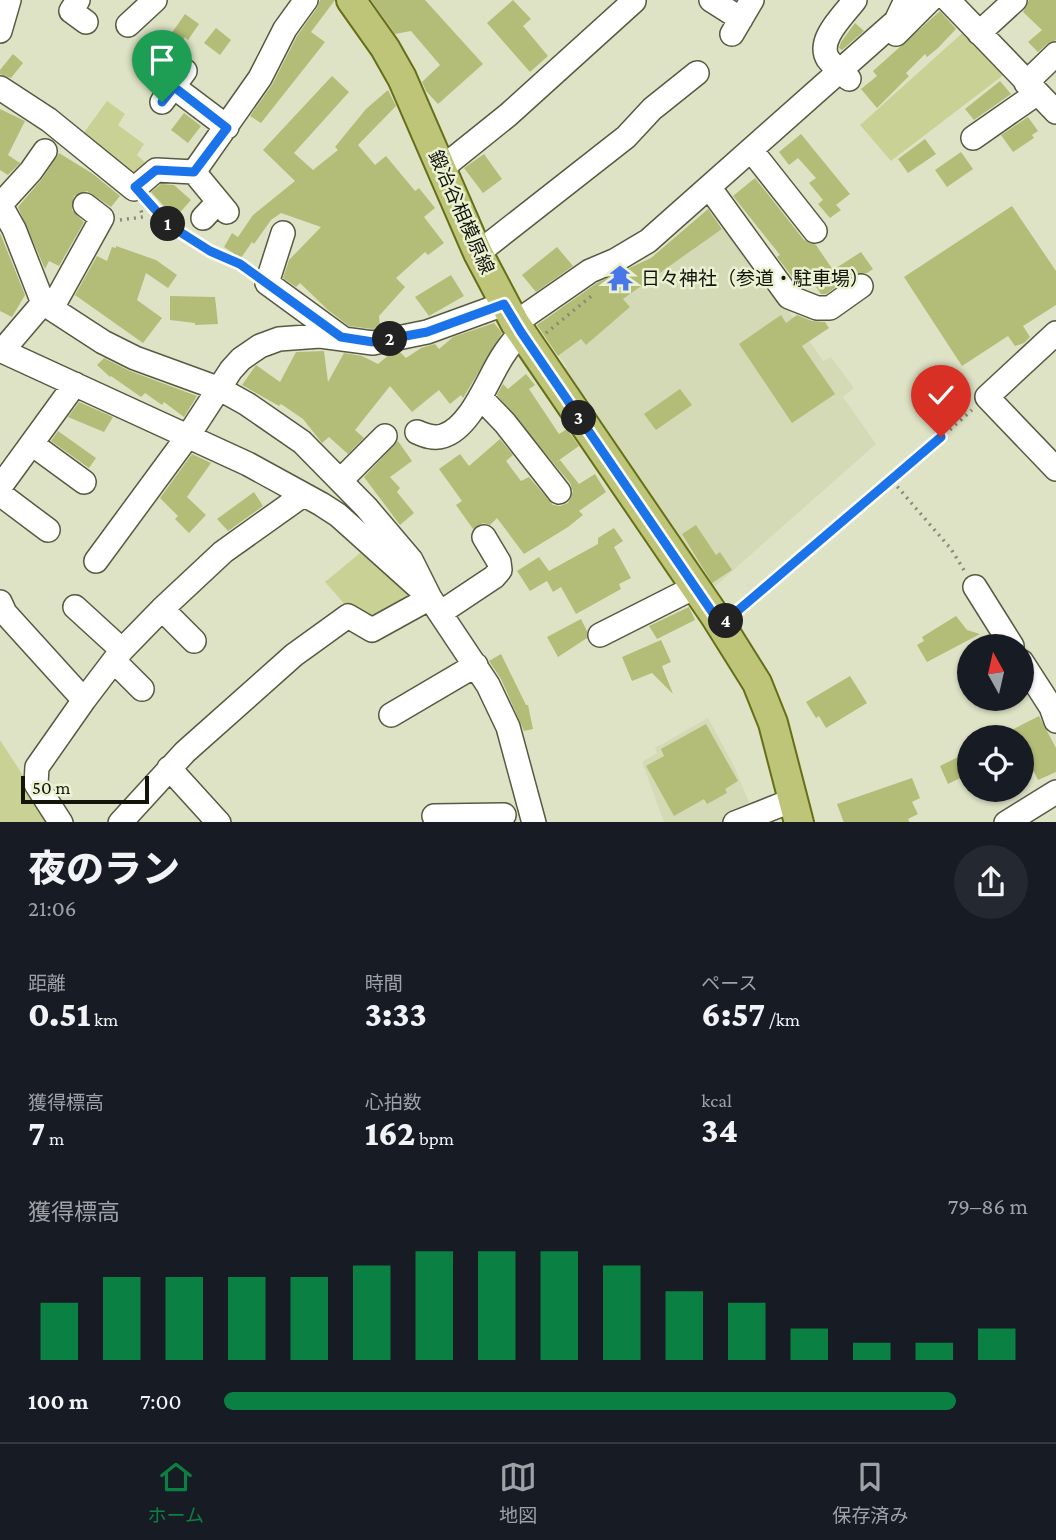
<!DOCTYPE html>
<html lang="ja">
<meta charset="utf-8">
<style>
:root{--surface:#171b24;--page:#242831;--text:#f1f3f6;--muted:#9ea1a6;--line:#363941;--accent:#0b8043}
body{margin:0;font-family:"Crimson Pro","Noto Sans JP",serif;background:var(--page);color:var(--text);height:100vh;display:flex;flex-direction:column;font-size:26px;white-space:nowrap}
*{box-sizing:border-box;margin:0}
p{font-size:23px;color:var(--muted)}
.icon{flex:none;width:38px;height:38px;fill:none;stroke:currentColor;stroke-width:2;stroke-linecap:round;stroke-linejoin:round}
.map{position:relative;height:822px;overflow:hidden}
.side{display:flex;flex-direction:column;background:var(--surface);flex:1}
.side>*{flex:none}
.needle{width:46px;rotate:352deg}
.fabs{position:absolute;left:957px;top:634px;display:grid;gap:14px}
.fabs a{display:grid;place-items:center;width:77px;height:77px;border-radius:50%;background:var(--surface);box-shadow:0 2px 5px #0004;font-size:35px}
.scale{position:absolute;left:21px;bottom:18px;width:128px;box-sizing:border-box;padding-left:7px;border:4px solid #13150a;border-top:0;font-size:19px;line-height:24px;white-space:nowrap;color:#13150a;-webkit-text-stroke:5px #ebf1d3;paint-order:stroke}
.pin{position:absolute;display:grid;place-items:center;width:60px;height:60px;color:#fff;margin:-72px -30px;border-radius:50% 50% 50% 0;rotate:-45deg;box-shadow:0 0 7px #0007}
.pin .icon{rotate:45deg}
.km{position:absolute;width:35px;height:35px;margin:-18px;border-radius:50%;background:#222;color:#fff;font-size:19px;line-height:35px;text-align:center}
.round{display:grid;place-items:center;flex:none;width:74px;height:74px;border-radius:37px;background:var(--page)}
.overview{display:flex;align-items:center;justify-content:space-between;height:119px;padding:0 28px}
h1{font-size:38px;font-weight:800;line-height:52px}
.stats{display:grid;grid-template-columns:repeat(3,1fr);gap:10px;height:119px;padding:7px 28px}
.stats div{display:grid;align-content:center}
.stats b{font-size:35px;font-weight:800}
.stats small{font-size:19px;font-weight:400}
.stats p{font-size:19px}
.chart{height:196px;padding:14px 28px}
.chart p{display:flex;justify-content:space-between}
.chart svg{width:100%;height:126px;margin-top:7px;stroke:var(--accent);stroke-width:6}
ul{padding:0 28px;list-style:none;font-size:23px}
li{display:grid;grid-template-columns:112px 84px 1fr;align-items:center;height:52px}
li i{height:18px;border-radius:9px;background:var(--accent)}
.tabs{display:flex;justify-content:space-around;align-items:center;height:98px;border-top:2px solid var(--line);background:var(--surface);font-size:19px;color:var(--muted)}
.tabs a{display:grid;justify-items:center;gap:4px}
.tabs .selected{color:var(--accent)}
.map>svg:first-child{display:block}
.built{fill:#d4dab5}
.green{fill:#c9d294}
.building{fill:#b3bd77}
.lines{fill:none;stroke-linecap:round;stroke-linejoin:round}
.minor-casing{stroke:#565a41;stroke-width:26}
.major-casing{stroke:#666f17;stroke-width:32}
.path{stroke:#888c76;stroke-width:3.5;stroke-dasharray:2 5;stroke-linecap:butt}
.minor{stroke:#fff;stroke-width:23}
.major{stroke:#bec578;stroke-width:28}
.route-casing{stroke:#fff;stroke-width:14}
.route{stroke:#1a73e8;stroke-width:9}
.labels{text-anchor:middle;stroke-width:5;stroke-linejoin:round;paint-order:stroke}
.street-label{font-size:19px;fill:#13150a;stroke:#ebf1d3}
.poi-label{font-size:19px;fill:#13150a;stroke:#ebf1d3;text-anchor:start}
</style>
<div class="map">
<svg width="1056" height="823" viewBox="0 0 1056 823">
<rect width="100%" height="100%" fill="#dee3c6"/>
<!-- built -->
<path class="built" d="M731,223L747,250L823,361L831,357L854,388L843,397L876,444L712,589L562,370L567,367L559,356L581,339L586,345L630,307L623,299Z
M708,718L734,766L752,810L721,822H664L642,762L657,753L655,748Z"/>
<!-- green -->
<path class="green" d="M969,27L1010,70L891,161L860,125Z
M107,101L125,114L118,125L144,144L137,155L150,167L133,183L80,138Z
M366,548L411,592L412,601L374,623L348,608L325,582Z
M0,740L53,822H0Z"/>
<!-- building -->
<path class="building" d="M320,0H335L311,32L325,42L261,123L250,116L272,85L297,36L317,8Z
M371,0H425L483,64L438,104L426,91L422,82L440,65L411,31L395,34Z
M513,0L531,19L523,26L548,56L530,72L487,23Z
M1029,0H1056V40L1047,44L1038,52L1028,42L1042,30L1023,12Z
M940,11L956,29L938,48L927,57L925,54L906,73L909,76L877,108L861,89L877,76L873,71Z
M185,14L199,24L188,40L185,37L182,41L153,85L138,76L151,53L166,35L169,37Z
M855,23L864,31L842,50L839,48L841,42Z
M216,28L231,40L220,55L204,43Z
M13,54L23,63L11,78L0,74V70Z
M332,76L349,92L294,153L313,170L338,150L335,147L366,109L388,90L396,106L358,145L375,165L386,156L415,191L419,188L435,208L424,217L444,243L428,255L425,252L396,278L405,287L379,316L380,327L373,329L349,326L328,310L300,283L296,287L283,278L289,260L321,227L281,213L271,220L254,244L252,242L241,258L224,247L232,233L238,237L253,215L295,181L263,150Z
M1000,81L1011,94L974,120L965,109Z
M0,109L25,121L8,155L20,163L8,175L0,170Z
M184,113L201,126L188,143L171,130Z
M1028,117L1038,131L1032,135L1034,138L1013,152L1001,135Z
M801,134L850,194L836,205L841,210L830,218L818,204L823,200L809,183L816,178L798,158L789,165L779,152Z
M925,139L936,154L908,173L898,159Z
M961,152L973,169L947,187L935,170Z
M59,153L93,174L120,196L111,207L87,191L74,196L72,210L84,222L59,266L49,261L45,269L18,207L42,179Z
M484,154L502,179L483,193L464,168Z
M755,178L804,240L816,245L833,270L861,252L873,269L867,273L853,275L826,294H821L805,271L794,279L777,257L780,255L733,196Z
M161,184L174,185L191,200L175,218L151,192Z
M1012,206L1056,271V305L1023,326L1030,337L1024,343L1015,346L1008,336L962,366L904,277Z
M708,209L722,229L623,299L630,307L586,345L581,339L558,356L537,325L597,283L651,258Z
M0,233L25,295L12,317L0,311Z
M116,246L156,260L177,275L168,288L146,273L137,300L162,318L143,343L75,295L97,256L107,261L112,247L116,248Z
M557,247L573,266L536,292L522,275Z
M451,275L464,296L429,316L415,297Z
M170,296L215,297L218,324L195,325V323L170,320Z
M781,315L786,323L797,315L812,321L825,322L829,328L802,346L835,394L792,423L739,344Z
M494,323L502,333L463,398L461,395L450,404L439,390L412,412L390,386L355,430L364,438L348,454L329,437L322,443L303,419L281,404L279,406L242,385L256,365L280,382L296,352L324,351L328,382L344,353L362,356L378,364L390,354L400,352L406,358L421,348L435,344L439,349L453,337Z
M104,358L130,371L197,396L184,417L164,402L162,405L145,393L141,397L111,376L110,377L97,365Z
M526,374L535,385L529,389L559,434L567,429L579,446L555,463L560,460L579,484L595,474L606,492L579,511L583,515L568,527L524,554L497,518L490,525L483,523L473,529L456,505L462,501L439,469L460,454L469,466L500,439L513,455L506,461L521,481L529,477L553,505L560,506L568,503L573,491L570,483L497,395L503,384L508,389Z
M680,389L692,405L656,430L644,414Z
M79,402L113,417L104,432L68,417Z
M58,431L96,458L89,468L51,441Z
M398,441L412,461L390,477L400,488L397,492L414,513L400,525L364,477Z
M192,454L211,463L187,497L206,515L189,533L175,519L178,516L160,498Z
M254,492L263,506L228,531L217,519Z
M696,525L716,555L720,552L732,570L712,583L682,534Z
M614,528L623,541L614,547L631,578L619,584L621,589L576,614L561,587L553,592L547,581L530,591L517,571L539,557L549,571L598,544V538Z
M689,607L695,620L657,639L649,626Z
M956,616L967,630L980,634L927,662L917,645L924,641L922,637Z
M581,619L587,631V638L558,657L547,637Z
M661,640L671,662L662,666L673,694L652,673L632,681L622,657Z
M501,654L526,705H528L533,729L524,731L501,679L489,661Z
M850,676L867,703L826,728L819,716L816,718L806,702Z
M1039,716L1056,748V772L1038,780L1022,747V737H998Z
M706,724L738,781L725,789L727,793L707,804L704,799L674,816L646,766L664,756L661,749Z
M970,751V773L948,784L940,766Z
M912,778L920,798L912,802L918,814L908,819L910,823H844L837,804Z"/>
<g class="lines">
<!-- minor casing -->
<g class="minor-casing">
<path id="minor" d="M78,0L71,11L86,22
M711,0L741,19
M948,0L1056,112
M128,25L155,0
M0,31L9,0
M979,33L1015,0
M732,34L752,0
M896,34L930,0
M849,79C842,73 833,66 828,59C816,40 844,15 855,0
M1026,83L1056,54
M174,87L227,127
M0,88L49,120L134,189L156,170L194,172L260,78L285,29L306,0
M162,102L185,71
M973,138L1036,94
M751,150L815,231
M442,168L508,115L634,1
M194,172L227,212
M709,187L789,297L817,308H830L861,286
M0,204L14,229L43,303L103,342L135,358L220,389L247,404L302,442L366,507L411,560L430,598L488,685L508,727L534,823
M0,205L31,171L45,151
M203,218L218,202
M283,233L267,283L341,337
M478,253L626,137L652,109L697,73
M52,308L102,218L85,205
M515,323L590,271L616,260L648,241L896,21L906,0
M1056,333L987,397L1056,469
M0,350L248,464L321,504L338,515L417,586
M2,351L43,303
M480,397L505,423L559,492
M417,432C426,436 434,439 443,436C472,427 488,377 504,354C509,346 515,339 521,332
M32,444L84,482
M341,480L385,436
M0,487L75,384
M0,494L48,530
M96,561L188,436L231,370L241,359L260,346L279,339L320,336L373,343L427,332L504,304
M975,587L1012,646
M0,602L5,613L84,700
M75,607L122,650
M162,609L194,641
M440,613L494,577L500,570L499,562L484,537
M600,635L695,587
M114,661L142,689
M1022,662L1051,707L1056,721
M391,715L476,665
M169,768L219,823
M434,816L504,815
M61,823L36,784L37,767L84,700L122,650L162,609L223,552L303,495
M120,823L185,752L294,655L348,616L372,630L430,598
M735,823L793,800
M1006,823L1056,792"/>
</g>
<!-- major casing -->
<g class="major-casing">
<path id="major" d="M351,0L385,48L402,78L478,253L515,323L715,616L757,683L773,723L799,823"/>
</g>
<!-- path -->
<path class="path" d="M149,201L169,225L210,251L251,271
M120,220L143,217L140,207
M546,333L594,294
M964,570L951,549L895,484L896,478L972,410
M736,613L896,478"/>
<!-- minor -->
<use href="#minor" class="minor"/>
<!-- major -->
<use href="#major" class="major"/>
</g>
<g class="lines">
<!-- route casing -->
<g class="route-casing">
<path id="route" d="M162,102L174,87L227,128L194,172L156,170L135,187L169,225L210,251L240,264L341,337L373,342L427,332L504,304L521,332L721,625L941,437"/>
</g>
<!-- route -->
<use href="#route" class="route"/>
</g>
<!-- icons -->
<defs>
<g id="temple-bare" transform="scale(2.1)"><path d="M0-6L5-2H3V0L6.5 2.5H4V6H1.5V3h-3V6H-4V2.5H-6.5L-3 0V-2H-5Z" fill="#4976e9" stroke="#ebf1d3" stroke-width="2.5" paint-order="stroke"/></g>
</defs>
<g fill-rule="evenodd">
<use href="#temple-bare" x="620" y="278"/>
</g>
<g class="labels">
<!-- street labels -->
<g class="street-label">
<text transform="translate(462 212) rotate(66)" y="7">鍛冶谷相模原線</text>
</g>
<!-- poi labels -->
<g class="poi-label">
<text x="641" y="285">日々神社（参道・駐車場）</text>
</g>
</g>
</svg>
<div class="fabs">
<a><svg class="needle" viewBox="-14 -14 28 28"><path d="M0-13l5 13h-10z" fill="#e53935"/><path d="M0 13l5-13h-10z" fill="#9ea1a6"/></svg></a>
<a><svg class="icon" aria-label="locate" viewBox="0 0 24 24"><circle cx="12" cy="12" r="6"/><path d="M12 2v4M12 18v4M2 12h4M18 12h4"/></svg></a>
</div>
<div class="scale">50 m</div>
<div class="pin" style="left:162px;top:102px;background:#1e9e55"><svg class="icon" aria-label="arrive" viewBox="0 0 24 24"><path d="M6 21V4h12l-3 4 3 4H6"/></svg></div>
<div class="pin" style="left:941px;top:437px;background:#d93025"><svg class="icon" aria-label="check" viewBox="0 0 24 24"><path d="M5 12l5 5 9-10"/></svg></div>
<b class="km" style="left:168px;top:224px">1</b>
<b class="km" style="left:390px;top:339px">2</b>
<b class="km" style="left:579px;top:418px">3</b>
<b class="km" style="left:726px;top:621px">4</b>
</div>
<section class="side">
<div class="overview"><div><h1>夜のラン</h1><p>21:06</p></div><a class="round"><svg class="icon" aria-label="share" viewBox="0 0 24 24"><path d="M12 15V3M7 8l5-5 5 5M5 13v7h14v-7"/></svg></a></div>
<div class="stats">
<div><p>距離</p><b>0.51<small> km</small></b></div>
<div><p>時間</p><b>3:33</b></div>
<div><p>ペース</p><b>6:57<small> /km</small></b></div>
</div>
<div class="stats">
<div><p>獲得標高</p><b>7<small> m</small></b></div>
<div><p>心拍数</p><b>162<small> bpm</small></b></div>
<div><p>kcal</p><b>34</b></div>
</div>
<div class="chart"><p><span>獲得標高</span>79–86 m</p>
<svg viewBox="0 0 160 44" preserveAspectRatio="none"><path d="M5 44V24M15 44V15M25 44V15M35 44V15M45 44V15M55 44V11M65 44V6M75 44V6M85 44V6M95 44V11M105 44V20M115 44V24M125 44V33M135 44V38M145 44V38M155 44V33"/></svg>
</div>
<ul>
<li><b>100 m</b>7:00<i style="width:91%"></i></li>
</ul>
</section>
<nav class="tabs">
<a class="selected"><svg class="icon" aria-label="home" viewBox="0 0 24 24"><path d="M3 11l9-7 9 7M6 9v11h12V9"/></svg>ホーム</a>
<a><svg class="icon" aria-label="map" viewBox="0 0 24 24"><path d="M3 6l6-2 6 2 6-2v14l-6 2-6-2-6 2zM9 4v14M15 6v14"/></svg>地図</a>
<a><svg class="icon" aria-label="saved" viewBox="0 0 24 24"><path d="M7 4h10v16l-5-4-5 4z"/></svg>保存済み</a>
</nav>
